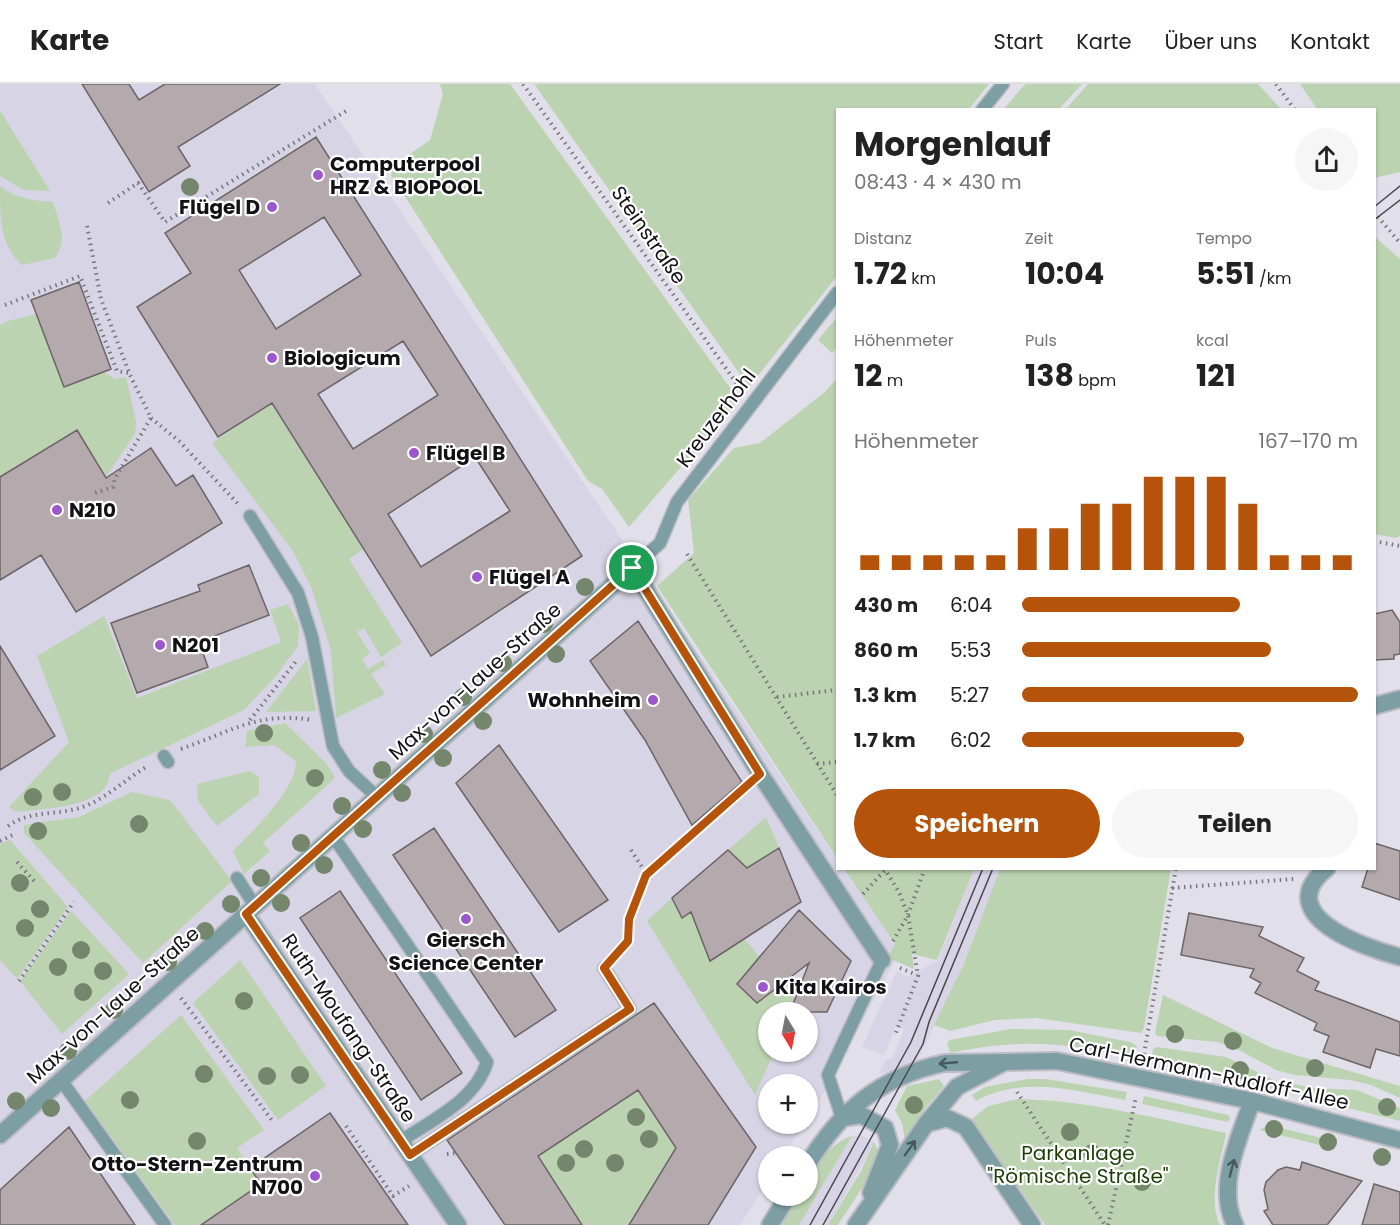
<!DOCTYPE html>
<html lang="de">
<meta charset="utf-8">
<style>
:root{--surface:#fff;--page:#f6f6f6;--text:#222;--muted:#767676;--line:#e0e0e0;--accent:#b45309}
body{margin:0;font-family:Poppins,sans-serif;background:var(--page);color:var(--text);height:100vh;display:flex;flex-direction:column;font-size:22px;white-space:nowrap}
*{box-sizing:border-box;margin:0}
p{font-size:20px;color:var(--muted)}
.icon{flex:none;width:33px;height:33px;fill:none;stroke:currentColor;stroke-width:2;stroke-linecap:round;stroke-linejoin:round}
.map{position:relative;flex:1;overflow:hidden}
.drawer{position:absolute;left:836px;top:24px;width:540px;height:762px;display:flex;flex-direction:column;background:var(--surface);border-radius:0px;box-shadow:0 2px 4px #0004}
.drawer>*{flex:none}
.needle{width:39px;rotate:170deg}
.fabs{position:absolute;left:758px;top:918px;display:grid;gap:12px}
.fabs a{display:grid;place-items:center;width:60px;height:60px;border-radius:50%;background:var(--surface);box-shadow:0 2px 4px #0004;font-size:30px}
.pin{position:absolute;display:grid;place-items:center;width:51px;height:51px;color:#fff;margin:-26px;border:3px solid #fff;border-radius:50%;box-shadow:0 2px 6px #0007}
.round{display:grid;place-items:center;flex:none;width:63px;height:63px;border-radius:32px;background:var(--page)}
.overview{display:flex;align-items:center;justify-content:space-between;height:102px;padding:0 18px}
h1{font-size:33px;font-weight:700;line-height:45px}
.figures{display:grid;grid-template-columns:repeat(3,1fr);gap:9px;height:102px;padding:6px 18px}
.figures div{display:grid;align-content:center}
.figures b{font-size:30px;font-weight:700}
.figures small{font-size:16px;font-weight:400}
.figures p{font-size:16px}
.chart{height:168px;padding:12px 18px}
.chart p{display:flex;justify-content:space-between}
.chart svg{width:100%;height:108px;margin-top:6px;stroke:var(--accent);stroke-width:6}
.button{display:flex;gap:12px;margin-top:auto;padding:12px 18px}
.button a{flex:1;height:69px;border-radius:36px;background:var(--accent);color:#fff;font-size:24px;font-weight:700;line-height:69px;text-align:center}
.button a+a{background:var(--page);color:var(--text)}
ul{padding:0 18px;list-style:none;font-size:20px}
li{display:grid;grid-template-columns:96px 72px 1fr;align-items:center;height:45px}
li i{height:15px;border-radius:8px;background:var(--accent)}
header{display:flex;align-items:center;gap:36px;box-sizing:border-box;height:84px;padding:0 30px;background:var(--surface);border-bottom:2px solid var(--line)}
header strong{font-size:28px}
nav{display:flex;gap:33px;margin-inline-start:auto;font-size:21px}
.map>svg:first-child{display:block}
.built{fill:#d7d4e5;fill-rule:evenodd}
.green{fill:#bbd3b0}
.building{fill:#b4aaae;stroke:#6d6468;stroke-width:1.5;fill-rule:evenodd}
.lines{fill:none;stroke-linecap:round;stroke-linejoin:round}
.service-casing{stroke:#bcbbc4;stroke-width:15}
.minor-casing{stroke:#bcbbc4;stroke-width:20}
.path{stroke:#77767d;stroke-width:4;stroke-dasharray:1.5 4.5;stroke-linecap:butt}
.service{stroke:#7d9fa4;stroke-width:12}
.minor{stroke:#7d9fa4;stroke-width:16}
.tram{stroke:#48474c;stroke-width:1.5}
.tree{fill:#74866b}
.oneway{stroke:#48585c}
.route-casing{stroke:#fff;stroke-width:12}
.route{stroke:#b45309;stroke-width:8}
.poi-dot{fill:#9c57cc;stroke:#fff;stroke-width:2}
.labels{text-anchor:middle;stroke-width:4.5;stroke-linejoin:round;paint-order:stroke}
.poi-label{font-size:20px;font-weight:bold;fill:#121115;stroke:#fff;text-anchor:start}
.street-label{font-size:20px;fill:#121115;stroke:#fff}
.park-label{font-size:20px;fill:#1b3d03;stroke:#fff}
</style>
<header>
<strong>Karte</strong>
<nav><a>Start</a><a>Karte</a><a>Über uns</a><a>Kontakt</a></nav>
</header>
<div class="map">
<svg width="1400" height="1141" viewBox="0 0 1400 1141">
<rect width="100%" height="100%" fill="#e1e0ea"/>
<!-- built -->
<path class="built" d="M0,0H315L837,775V784L843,785L900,867L828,1002L807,1035V1000H768V1040H804L783,1072H768V1097L740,1141H0ZM768,928H807V968H768Z
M974,785H1000L963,882L916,980L879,990L886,975H892L904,945L896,942L884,971L862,963L897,887L908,893L938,876Z
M861,1051L874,1058L871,1065L828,1141H799L852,1052Z"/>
<!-- green -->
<path class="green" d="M440,0H510L739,316L629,443L602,405L588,397L391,91L393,82L430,56L443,10Z
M534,0H989L969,25L837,26V192L749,303Z
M1025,0H1082L1059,25H1004Z
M1088,0H1258L1281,25H1066Z
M1300,0H1400V88L1374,94V26L1317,25Z
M0,27L4,33L50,107L24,106L0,92Z
M0,102C14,114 35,117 53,118C59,139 68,155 55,174L22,181C0,161 0,134 0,102Z
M1374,152L1400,175V452L1396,454L1374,450Z
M37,230L104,288L115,295L126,293L136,338L135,350L106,393L76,346L0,393V241L8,237Z
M837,233V264L832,269L818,256Z
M837,294V774L657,502L694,469L688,416L734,364L760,359L826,307Z
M272,319L364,465L349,475L402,559L381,573L364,544L357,548L370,569L362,575L368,585L383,576L386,581L371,590L385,610L336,634L331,567L312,505L293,467L212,359Z
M288,520L299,541L298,562L276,592L244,626L111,689C109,693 108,699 106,702C92,724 39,725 16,728L9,723L69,658L37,572L104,532L137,614L281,558L270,526Z
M307,575L316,627L266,628Z
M285,639L326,679L335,694L263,759L270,767L244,790L233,767C253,747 296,706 296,677L274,661L245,663L247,647Z
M250,687L259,693V710L217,742L198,717L197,700Z
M132,708L170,716L232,797L143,879L24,749V741L79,733Z
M766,733L779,764L747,784L728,766Z
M10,756L68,823L17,895L0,876V760Z
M844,785H974L937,876L912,870L914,885L888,874L895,860Z
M1000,785H1171L1144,944L1141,949L1036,934L995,936L950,947L934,941L963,882Z
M672,814L682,834L710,815L760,873L737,900L757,919L782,900L795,915L790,928H768V968H774L755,1011L647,837Z
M71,827L129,890L62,950L20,897Z
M240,876L326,1002L278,1036L193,919Z
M1163,911L1272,964L1400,1002V1014L1371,1001L1350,996L1295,991L1276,986L1235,964L1217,958L1157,952L1155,949Z
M181,931L264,1046L237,1064L261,1100L201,1141H175L85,1017Z
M1011,945L1069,946L1130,958L1137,962L1134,973C1062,959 1023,954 950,969L947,959L950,956Z
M1157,963L1226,973L1276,997L1314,1004L1357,1006L1400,1024V1037L1152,974L1153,965Z
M939,995L944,1002L926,1023L905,1056L902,1039L895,1026L907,1002Z
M1028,995H1046L1127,1008L1125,1016C1075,1007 1022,991 976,1017L972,1011L985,1003Z
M638,1006L676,1064L629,1141H582L538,1072Z
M1144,1012L1228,1031L1230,1034L1228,1038L1142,1020Z
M1018,1015C1088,1016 1158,1035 1226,1049C1221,1076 1207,1115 1220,1141H1045L972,1035L988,1022Z
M1270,1041L1333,1057L1332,1064L1259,1046Z
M852,1052L799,1141H781L799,1112H807C807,1088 829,1059 852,1052Z
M874,1058L879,1069L873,1087L838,1141H828L861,1087Z"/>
<!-- building -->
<path class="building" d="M82,0H129L139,16L165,0H280L178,63L190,82L149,108Z
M316,53L582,472L431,572L272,319L218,353L137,223L191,189L165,149ZM324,133L361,191L276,245L239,186ZM403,257L438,311L353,365L318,310ZM475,373L510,427L421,483L388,430Z
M79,198L111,285L64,303L31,216Z
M77,346L106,394L151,364L176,402L193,391L222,439L76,528L41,471L0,496V393Z
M249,481L269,531L199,558L208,583L137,609L111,539L200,507L198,501Z
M1392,526L1400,538V570L1394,571V575L1374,576V530Z
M638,537L742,698L692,741L645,656L590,577Z
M0,562L55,652L0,686Z
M499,661L608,816L559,848L456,699Z
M434,744L556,926L515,953L393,771Z
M1374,759L1400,767V816L1362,803L1368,784H1374Z
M779,764L801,818L710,877L691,828L682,834L672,814L728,766L747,784Z
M340,807L462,989L421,1016L300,834Z
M799,826L851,877L827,928H790L809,879L757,919L737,900Z
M1189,829L1263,843L1259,852L1304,874L1297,887L1319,898L1315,906L1400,938V972L1376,965L1370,984L1323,968L1329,952L1314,946L1317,939L1255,909L1261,899L1250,893L1254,885L1181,871Z
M654,919L756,1063L708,1141H629L676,1064L638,1006L538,1072L582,1141H505L447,1056Z
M330,1029L408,1141H201L261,1100L250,1084Z
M69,1043L135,1141H0V1106Z
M1302,1078L1362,1097L1327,1141H1273L1264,1127L1268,1125L1264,1106L1266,1098L1278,1086L1286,1083L1300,1086Z
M1374,1100L1400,1108V1141H1362Z"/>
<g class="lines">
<!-- service casing -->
<g class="service-casing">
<path id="service" d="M982,26L1003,0
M250,432L298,509L312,553L333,662L349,687L377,713
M632,484L660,459L677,418L837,209
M164,672L168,678
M333,752L487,978C476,1016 432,1036 401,1057
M237,794L255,822
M61,996L165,1141
M842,1034L828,991L882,876
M410,1071L630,925L604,884"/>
</g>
<!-- minor casing -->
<g class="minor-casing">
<path id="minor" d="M1374,622L1400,615
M1327,784C1269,831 1365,864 1400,873
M246,830L458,1141
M842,1034L861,1031L885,1044L890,1061L871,1109
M926,1040L947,1034L966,1043L1032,1141
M0,1051L632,484L760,690L882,876
M807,1081C841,1026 881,992 945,979L1057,977L1252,1017L1400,1056
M770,1141L788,1112
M856,1141L926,1040L957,1003L1003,979
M1235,1141C1216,1103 1239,1054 1252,1017"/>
</g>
<!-- path -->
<path class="path" d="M523,0L740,304
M1276,0L1295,26
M108,119L138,99L165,138L346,27
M1374,128L1400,159
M87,142L101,215L130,291L151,334L115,394L113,403L92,410
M5,221L80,192L117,287L129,289
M151,334L179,357L239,421
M1374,457L1400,462
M687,470L837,711
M777,613L837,606
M250,636L297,576
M181,665C230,648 258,627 312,636
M817,680L837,678
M8,742C29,727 52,731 76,725C102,719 125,695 148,682
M0,757L15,750
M631,766L647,791L746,703
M17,778L34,797
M884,784L899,808L908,831L918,892L895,951
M1172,804L1294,795
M863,810L885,786
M893,857L908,831L925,784
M615,872L628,857L629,835L647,791
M900,884L917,891
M19,897L74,818
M181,914L274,1039
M1143,976L1176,784
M1017,1008L1105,1141
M768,1023V1026
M787,1040L795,1045
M346,1042L393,1112L409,1102
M447,1070L456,1069
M1108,1141L1136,1013"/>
<!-- service -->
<use href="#service" class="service"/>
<!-- minor -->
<use href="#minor" class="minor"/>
<!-- tram -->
<path class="tram" d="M1374,123L1400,102
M1374,136L1400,116
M810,1141L911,958L983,784
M823,1141L923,960L929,938L993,784"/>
</g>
<!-- trees -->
<g class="tree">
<circle cx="190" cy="103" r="9"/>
<circle cx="585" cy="503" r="9"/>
<circle cx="544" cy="540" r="9"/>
<circle cx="556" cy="570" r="9"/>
<circle cx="503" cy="579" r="9"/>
<circle cx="463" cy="613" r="9"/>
<circle cx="483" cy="637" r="9"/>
<circle cx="264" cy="649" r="9"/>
<circle cx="424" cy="650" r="9"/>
<circle cx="443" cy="674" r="9"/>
<circle cx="382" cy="686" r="9"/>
<circle cx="315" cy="694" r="9"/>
<circle cx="62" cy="708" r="9"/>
<circle cx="402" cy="709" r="9"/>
<circle cx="33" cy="713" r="9"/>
<circle cx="342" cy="722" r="9"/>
<circle cx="139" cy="740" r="9"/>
<circle cx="363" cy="745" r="9"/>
<circle cx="38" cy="747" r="9"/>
<circle cx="301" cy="759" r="9"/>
<circle cx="324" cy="781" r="9"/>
<circle cx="261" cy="794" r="9"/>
<circle cx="20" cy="799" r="9"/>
<circle cx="281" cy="819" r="9"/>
<circle cx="231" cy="820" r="9"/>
<circle cx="40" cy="825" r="9"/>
<circle cx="25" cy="844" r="9"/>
<circle cx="205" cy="847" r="9"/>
<circle cx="81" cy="866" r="9"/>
<circle cx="168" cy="878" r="9"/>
<circle cx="58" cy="883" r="9"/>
<circle cx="103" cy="887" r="9"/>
<circle cx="83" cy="908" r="9"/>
<circle cx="244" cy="917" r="9"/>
<circle cx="114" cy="926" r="9"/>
<circle cx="1175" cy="950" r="9"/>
<circle cx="1233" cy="957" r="9"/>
<circle cx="68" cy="967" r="9"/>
<circle cx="1315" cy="984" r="9"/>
<circle cx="1240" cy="986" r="9"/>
<circle cx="204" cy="990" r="9"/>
<circle cx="300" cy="991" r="9"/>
<circle cx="267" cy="992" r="9"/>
<circle cx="130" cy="1016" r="9"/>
<circle cx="16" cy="1017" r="9"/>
<circle cx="914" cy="1021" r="9"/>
<circle cx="1387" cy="1023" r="9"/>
<circle cx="51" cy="1024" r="9"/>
<circle cx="636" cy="1033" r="9"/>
<circle cx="1274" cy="1045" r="9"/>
<circle cx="1070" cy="1048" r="9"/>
<circle cx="649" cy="1055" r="9"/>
<circle cx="197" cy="1057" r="9"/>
<circle cx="1328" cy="1058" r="9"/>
<circle cx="584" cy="1065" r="9"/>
<circle cx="1092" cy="1069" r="9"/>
<circle cx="1382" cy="1073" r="9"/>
<circle cx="566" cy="1079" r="9"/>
<circle cx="615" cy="1079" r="9"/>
<circle cx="1142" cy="1098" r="9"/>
</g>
<!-- one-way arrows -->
<defs><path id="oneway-shaft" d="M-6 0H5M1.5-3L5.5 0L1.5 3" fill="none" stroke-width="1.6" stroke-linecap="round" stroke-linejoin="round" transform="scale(1.5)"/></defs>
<g class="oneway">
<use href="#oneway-shaft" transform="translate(948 979) rotate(175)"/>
<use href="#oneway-shaft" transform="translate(910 1064) rotate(-55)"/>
<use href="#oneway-shaft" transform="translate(1232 1084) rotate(-75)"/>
</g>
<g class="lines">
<!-- route casing -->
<g class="route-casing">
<path id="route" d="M632,484L760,690L646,791L629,835L628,857L604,884L630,925L410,1071L246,830Z"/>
</g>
<!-- route -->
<use href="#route" class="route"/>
</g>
<!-- markers -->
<g class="poi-dot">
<circle cx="318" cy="91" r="6"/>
<circle cx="272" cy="123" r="6"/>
<circle cx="272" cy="274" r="6"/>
<circle cx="414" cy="369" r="6"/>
<circle cx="57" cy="426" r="6"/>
<circle cx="477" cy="493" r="6"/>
<circle cx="160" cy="561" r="6"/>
<circle cx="653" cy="616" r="6"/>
<circle cx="466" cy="835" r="6"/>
<circle cx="763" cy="903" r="6"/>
<circle cx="315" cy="1092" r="6"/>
</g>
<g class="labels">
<!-- poi labels -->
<g class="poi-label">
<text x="330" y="87">Computerpool<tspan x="330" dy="23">HRZ &amp; BIOPOOL</tspan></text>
<text x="260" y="130" text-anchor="end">Flügel D</text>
<text x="284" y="281">Biologicum</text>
<text x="426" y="376">Flügel B</text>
<text x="69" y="433">N210</text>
<text x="489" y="500">Flügel A</text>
<text x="172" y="568">N201</text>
<text x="641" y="623" text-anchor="end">Wohnheim</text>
<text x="466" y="863" text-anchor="middle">Giersch<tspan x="466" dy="23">Science Center</tspan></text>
<text x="775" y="910">Kita Kairos</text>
<text x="303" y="1087" text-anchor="end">Otto-Stern-Zentrum<tspan x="303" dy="23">N700</tspan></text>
</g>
<!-- street labels -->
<g class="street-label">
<text transform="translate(649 151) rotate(55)" y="7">Steinstraße</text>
<text transform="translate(716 334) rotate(-53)" y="7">Kreuzerhohl</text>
<text transform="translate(475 597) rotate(-42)" y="7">Max-von-Laue-Straße</text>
<text transform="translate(113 921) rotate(-42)" y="7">Max-von-Laue-Straße</text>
<text transform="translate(349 944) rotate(56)" y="7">Ruth-Moufang-Straße</text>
<text transform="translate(1209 989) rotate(12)" y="7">Carl-Hermann-Rudloff-Allee</text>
</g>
<!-- park labels -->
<g class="park-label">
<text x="1078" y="1076">Parkanlage<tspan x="1078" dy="23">"Römische Straße"</tspan></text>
</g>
</g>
</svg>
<div class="fabs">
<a><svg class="needle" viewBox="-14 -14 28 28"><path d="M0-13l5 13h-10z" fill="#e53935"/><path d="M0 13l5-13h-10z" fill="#767676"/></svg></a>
<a>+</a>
<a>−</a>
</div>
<div class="pin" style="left:632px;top:484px;background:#1e9e55"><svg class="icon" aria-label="arrive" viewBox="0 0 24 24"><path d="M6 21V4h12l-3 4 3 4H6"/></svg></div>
<section class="drawer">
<div class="overview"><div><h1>Morgenlauf</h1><p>08:43 · 4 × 430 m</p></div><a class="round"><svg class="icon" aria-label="share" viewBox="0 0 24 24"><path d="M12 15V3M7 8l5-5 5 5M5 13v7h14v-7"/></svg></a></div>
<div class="figures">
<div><p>Distanz</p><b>1.72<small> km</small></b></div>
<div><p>Zeit</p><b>10:04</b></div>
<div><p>Tempo</p><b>5:51<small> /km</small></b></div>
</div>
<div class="figures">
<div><p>Höhenmeter</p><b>12<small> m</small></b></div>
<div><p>Puls</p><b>138<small> bpm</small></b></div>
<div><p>kcal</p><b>121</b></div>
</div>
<div class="chart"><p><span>Höhenmeter</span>167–170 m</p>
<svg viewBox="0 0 160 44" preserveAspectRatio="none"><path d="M5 44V38M15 44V38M25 44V38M35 44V38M45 44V38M55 44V27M65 44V27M75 44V17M85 44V17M95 44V6M105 44V6M115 44V6M125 44V17M135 44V38M145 44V38M155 44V38"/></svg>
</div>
<ul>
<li><b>430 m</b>6:04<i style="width:65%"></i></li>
<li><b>860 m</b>5:53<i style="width:74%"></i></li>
<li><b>1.3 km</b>5:27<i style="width:100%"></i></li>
<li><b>1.7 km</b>6:02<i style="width:66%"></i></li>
</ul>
<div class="button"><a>Speichern</a><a>Teilen</a></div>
</section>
</div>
